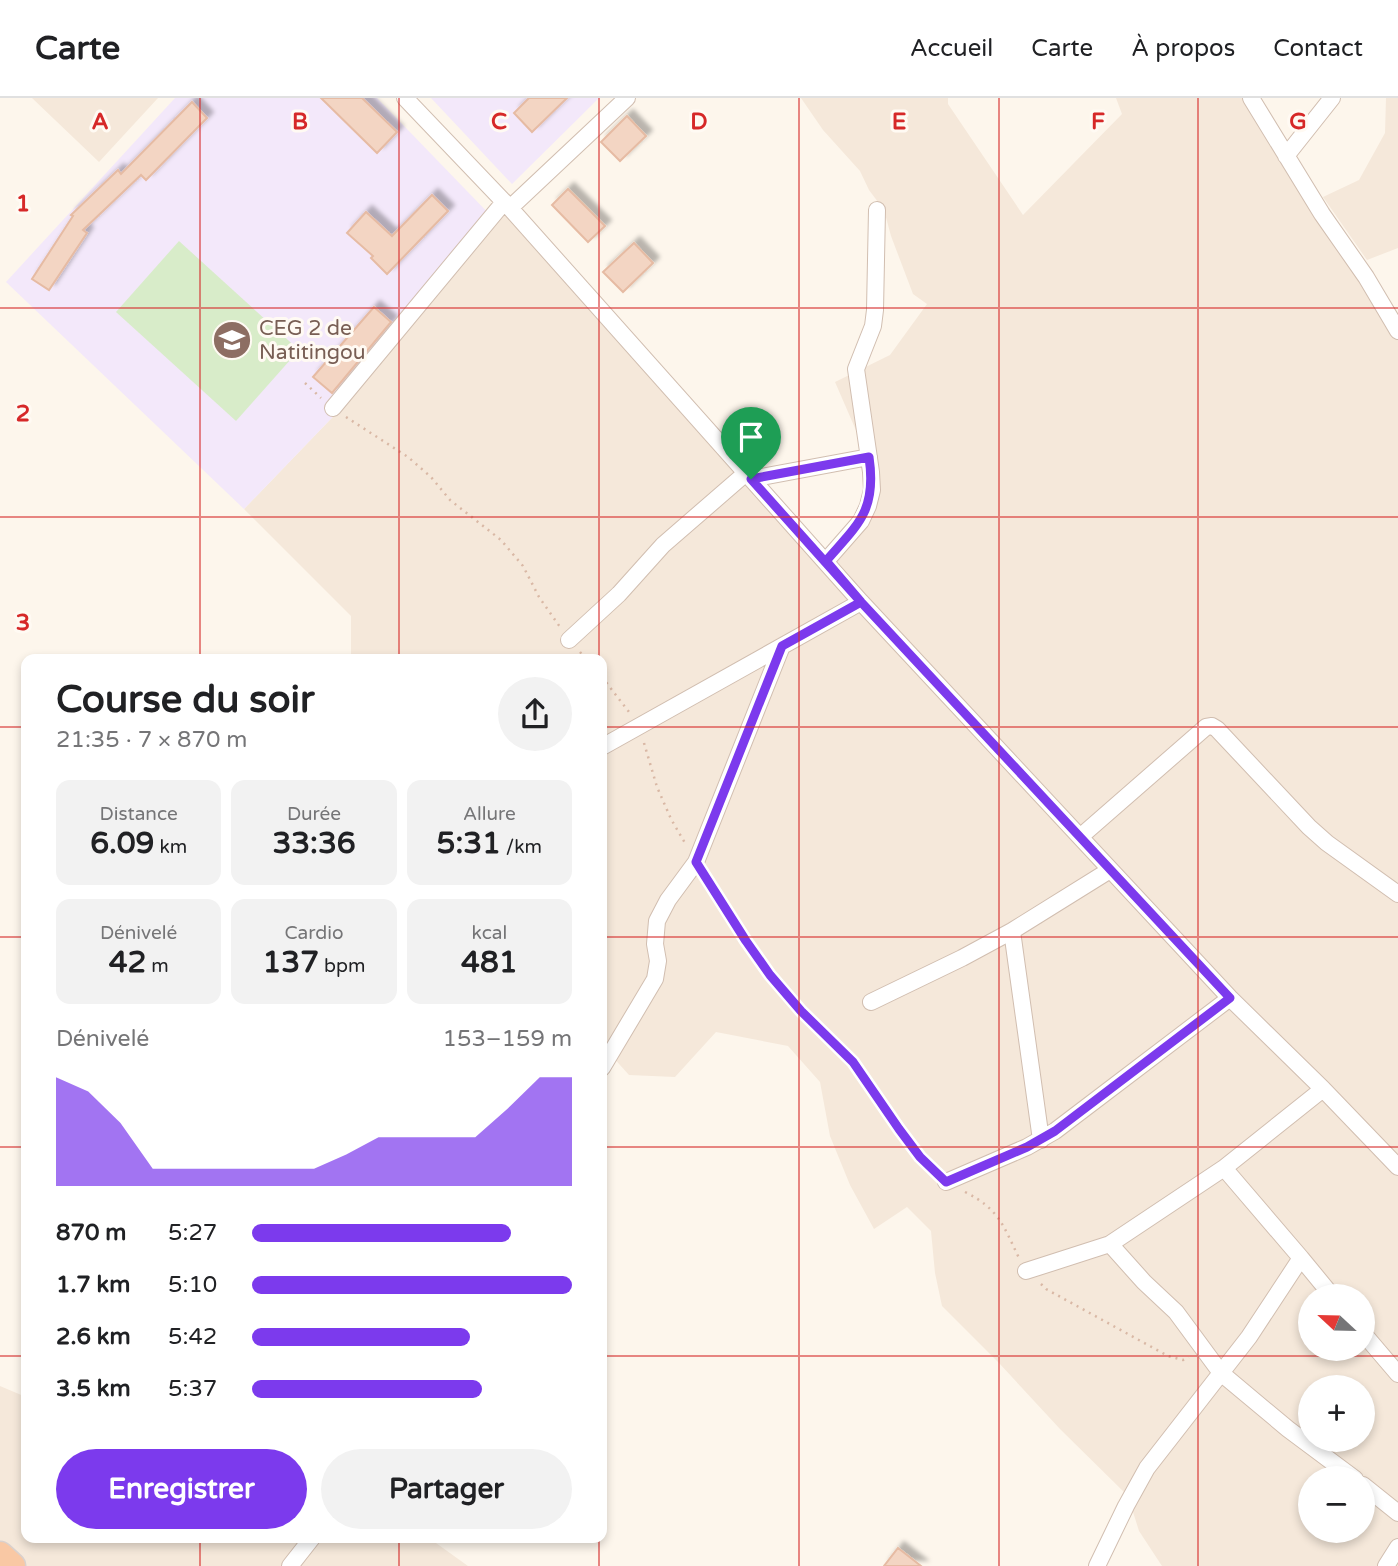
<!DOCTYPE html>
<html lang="fr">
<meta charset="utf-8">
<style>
:root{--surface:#fff;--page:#f2f2f2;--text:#202124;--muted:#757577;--line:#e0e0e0;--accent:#7c3aed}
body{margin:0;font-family:"Varela Round",sans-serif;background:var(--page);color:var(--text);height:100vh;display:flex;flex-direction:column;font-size:26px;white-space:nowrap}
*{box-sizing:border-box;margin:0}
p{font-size:23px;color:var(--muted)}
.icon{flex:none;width:38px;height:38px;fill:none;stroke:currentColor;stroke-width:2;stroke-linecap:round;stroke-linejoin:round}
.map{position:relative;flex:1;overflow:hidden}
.panel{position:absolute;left:21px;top:556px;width:586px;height:889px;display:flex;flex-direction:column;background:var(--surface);border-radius:14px;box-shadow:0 4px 10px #0003}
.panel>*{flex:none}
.needle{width:46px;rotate:292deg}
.buttons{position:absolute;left:1298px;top:1186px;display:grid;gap:14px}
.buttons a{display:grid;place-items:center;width:77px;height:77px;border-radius:50%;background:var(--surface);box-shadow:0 4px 10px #0003;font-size:35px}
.pin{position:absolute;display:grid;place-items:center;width:60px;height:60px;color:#fff;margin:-72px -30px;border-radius:50% 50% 50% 0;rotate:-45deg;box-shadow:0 0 7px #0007}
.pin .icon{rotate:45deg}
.round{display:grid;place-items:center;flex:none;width:74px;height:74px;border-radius:37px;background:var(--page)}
.overview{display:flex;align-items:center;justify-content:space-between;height:119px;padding:0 35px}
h1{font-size:38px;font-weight:700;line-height:52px}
.stats{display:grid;grid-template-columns:repeat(3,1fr);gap:10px;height:119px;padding:7px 35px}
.stats div{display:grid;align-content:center;border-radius:14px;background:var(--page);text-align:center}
.stats b{font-size:30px;font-weight:700}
.stats small{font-size:19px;font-weight:400}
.stats p{font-size:19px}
.chart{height:196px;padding:14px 35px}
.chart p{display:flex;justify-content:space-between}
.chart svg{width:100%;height:126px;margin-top:7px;fill:var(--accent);opacity:.7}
.primary-button{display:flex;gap:14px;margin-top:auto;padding:14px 35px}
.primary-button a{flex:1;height:80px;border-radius:42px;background:var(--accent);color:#fff;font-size:28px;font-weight:700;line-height:80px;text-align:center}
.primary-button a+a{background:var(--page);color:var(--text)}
ul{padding:0 35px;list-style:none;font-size:23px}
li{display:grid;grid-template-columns:112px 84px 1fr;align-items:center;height:52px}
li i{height:18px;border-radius:9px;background:var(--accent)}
header{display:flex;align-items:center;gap:42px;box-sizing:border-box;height:98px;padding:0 35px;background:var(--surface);border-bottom:2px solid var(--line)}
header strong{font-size:33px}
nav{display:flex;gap:38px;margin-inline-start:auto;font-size:24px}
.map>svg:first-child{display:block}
.residential{fill:#f5e8da;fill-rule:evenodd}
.education{fill:#f3e8fa}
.green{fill:#d8ecc9}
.building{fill:#f3d5c3;stroke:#e6bba3;stroke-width:2;filter:url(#shadow)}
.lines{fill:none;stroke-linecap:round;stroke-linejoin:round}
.minor-casing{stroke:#d1beb0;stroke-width:18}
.trunk-casing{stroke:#dad1cd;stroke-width:29}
.path{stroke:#d9b8a5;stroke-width:2.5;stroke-dasharray:2 5;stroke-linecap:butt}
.minor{stroke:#fff;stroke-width:16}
.trunk{stroke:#f9c8a4;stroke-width:26}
.route-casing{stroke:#fff;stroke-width:14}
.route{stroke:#7c3aed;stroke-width:9}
.grid{fill:none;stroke:#d62828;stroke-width:2;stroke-opacity:0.55}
.labels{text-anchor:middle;stroke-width:6;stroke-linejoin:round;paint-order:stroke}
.education-label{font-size:21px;fill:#785e54;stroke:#fffaf3;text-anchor:start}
.grid-label{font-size:23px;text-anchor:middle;font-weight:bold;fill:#d62828;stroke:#fffaf3;stroke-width:6;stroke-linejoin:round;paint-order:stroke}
</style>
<header>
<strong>Carte</strong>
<nav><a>Accueil</a><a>Carte</a><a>À propos</a><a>Contact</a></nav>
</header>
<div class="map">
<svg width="1398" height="1468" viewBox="0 0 1398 1468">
<defs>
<filter id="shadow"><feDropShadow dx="6" dy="-6" stdDeviation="2" flood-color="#0004"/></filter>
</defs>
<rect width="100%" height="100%" fill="#fdf6ec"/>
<!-- residential -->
<path class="residential" d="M32,0H158L99,64Z
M801,0H948V6L1023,117L1122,16L1116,0H1249L1398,230V1468H1162L1139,1433L1128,1398L1060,1331L999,1265L942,1208L935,1175L931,1133L907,1109L874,1131L850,1087L830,1038L820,984L788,948L716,934L675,979L629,977L602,947V562H351V518L244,411L351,300L506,114L833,467L861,426L868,360L835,284L890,257L927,206L913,196L891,138L884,112L869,92L860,73L823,32ZM1311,1199H1363V1251H1311ZM1311,1290H1363V1342H1311ZM1311,1381H1363V1433H1311Z
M1386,0H1398V150L1367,162L1323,99L1359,82L1385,35Z
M0,1288L26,1299V1440H429L468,1468H0Z"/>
<!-- education -->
<path class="education" d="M175,0H377L495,122L351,300L244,411L6,184Z
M431,0H599L512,86Z"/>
<!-- green -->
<path class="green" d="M179,143L299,252L236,323L116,214Z"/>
<!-- building -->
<path class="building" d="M321,0H362L397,34L377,55Z
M529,0H567L532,34L514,15Z
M192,4L207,20L146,82L141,77L83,132L87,135L49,192L32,181L73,118L71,117L118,72L121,76Z
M627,18L646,38L620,63L601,44Z
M568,91L605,128L588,144L552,107Z
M432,97L448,113L387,176L371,160L373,158L347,135L366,114L392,138Z
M634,145L653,165L623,194L603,174Z
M374,209L391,224L332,295L313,279Z
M898,1450L921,1468H884Z"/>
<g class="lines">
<!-- minor casing -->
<g class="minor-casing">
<path id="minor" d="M405,0L510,110L861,504L1230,900L1323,991L1398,1069
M1251,0L1322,116L1366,179L1398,233
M1286,58L1332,0
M510,110L627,0
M333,310L504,104
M751,381L869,359
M826,463L861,423L868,408L872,392L871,374L856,271L873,228L875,212L877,112
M569,542L619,496L663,447L746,375
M602,649L861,504
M1080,739L1206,629L1212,628L1217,631L1309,729L1327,745L1398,796
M1012,833L1041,1042
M871,904L962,860L1012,833L1110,772
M602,970L655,881L658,863L655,846L657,823L668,802L696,764L782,548
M1224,1070L1110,1146L1144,1184L1176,1214L1221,1275L1288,1331L1355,1381
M946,1084L1027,1049L1055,1033L1230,900
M1301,1160L1333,1199
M1026,1173L1110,1146
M1363,1235L1398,1276
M1363,1387L1398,1415
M290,1468L312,1440
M1097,1468L1126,1408L1147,1370L1249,1239L1301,1160L1224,1070L1323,991
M1386,1468L1398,1449"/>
</g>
<!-- trunk casing -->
<g class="trunk-casing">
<path id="trunk" d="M0,1457L12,1468"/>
</g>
<!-- path -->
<path class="path" d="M305,285L321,300
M346,319L408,359L431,379L450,402L501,442L523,468L539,499L560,529
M580,554L587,562
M602,579L629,614
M644,645L657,689L671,721L685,745
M705,778L745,843L770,877L801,913L853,964L899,1031L921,1059L934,1072
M965,1094C999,1111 1003,1127 1019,1160
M1041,1186L1046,1191L1168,1258L1183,1262L1189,1260"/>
<!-- minor -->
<use href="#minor" class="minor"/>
<!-- trunk -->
<use href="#trunk" class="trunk"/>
</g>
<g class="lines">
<!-- route casing -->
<g class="route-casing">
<path id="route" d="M751,381L861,504L782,548L696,764L746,843L770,877L801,913L853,964L899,1031L920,1059L946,1084L1027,1049L1055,1033L1230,900L861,504L826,463C858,426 877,413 869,359L751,381"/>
</g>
<!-- route -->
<use href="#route" class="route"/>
</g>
<!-- grid -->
<path class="grid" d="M200,0V562M399,0V562M599,0V562M799,0V1468M999,0V1468M1198,0V1468M0,210H1398M0,419H1398M0,629H26M602,629H1398M0,839H26M602,839H1398M0,1049H26M602,1049H1398M0,1258H26M602,1258H1398M200,1440V1468M399,1440V1468M599,1440V1468"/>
<!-- icons -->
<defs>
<g id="school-disc" transform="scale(2.0125)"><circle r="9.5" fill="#8d6e63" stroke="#fffaf3"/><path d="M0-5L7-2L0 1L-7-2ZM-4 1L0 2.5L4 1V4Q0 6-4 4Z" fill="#fff"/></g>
</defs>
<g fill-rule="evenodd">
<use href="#school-disc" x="232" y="242"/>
</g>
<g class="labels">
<!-- education labels -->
<g class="education-label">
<text x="259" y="237">CEG 2 de<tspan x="259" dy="24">Natitingou</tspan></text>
</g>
</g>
<g class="grid-label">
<text x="100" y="31">A</text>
<text x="300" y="31">B</text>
<text x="499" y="31">C</text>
<text x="699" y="31">D</text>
<text x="899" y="31">E</text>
<text x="1098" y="31">F</text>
<text x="1298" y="31">G</text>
<text x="23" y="113">1</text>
<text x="23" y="323">2</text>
<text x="23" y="532">3</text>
</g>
</svg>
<div class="buttons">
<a><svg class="needle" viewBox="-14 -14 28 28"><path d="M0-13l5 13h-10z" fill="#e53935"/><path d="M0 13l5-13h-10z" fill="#757577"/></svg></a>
<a>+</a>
<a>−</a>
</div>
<div class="pin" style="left:751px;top:381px;background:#1e9e55"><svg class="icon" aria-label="arrive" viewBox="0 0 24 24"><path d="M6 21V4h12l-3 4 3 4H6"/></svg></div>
<section class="panel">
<div class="overview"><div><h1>Course du soir</h1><p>21:35 · 7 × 870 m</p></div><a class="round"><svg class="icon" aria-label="share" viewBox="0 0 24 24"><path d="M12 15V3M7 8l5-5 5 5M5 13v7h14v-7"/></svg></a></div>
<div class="stats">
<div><p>Distance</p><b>6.09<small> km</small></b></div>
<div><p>Durée</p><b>33:36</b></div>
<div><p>Allure</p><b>5:31<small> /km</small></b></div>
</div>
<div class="stats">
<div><p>Dénivelé</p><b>42<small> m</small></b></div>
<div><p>Cardio</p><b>137<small> bpm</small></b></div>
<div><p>kcal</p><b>481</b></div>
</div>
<div class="chart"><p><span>Dénivelé</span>153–159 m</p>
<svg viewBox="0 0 160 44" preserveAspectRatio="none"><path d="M0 44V6L10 11L20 22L30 38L40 38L50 38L60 38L70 38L80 38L90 33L100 27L110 27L120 27L130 27L140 17L150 6L160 6V44z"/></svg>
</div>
<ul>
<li><b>870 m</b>5:27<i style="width:81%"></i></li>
<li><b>1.7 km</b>5:10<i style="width:100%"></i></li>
<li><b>2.6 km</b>5:42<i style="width:68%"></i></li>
<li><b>3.5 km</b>5:37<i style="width:72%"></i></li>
</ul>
<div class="primary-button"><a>Enregistrer</a><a>Partager</a></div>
</section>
</div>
